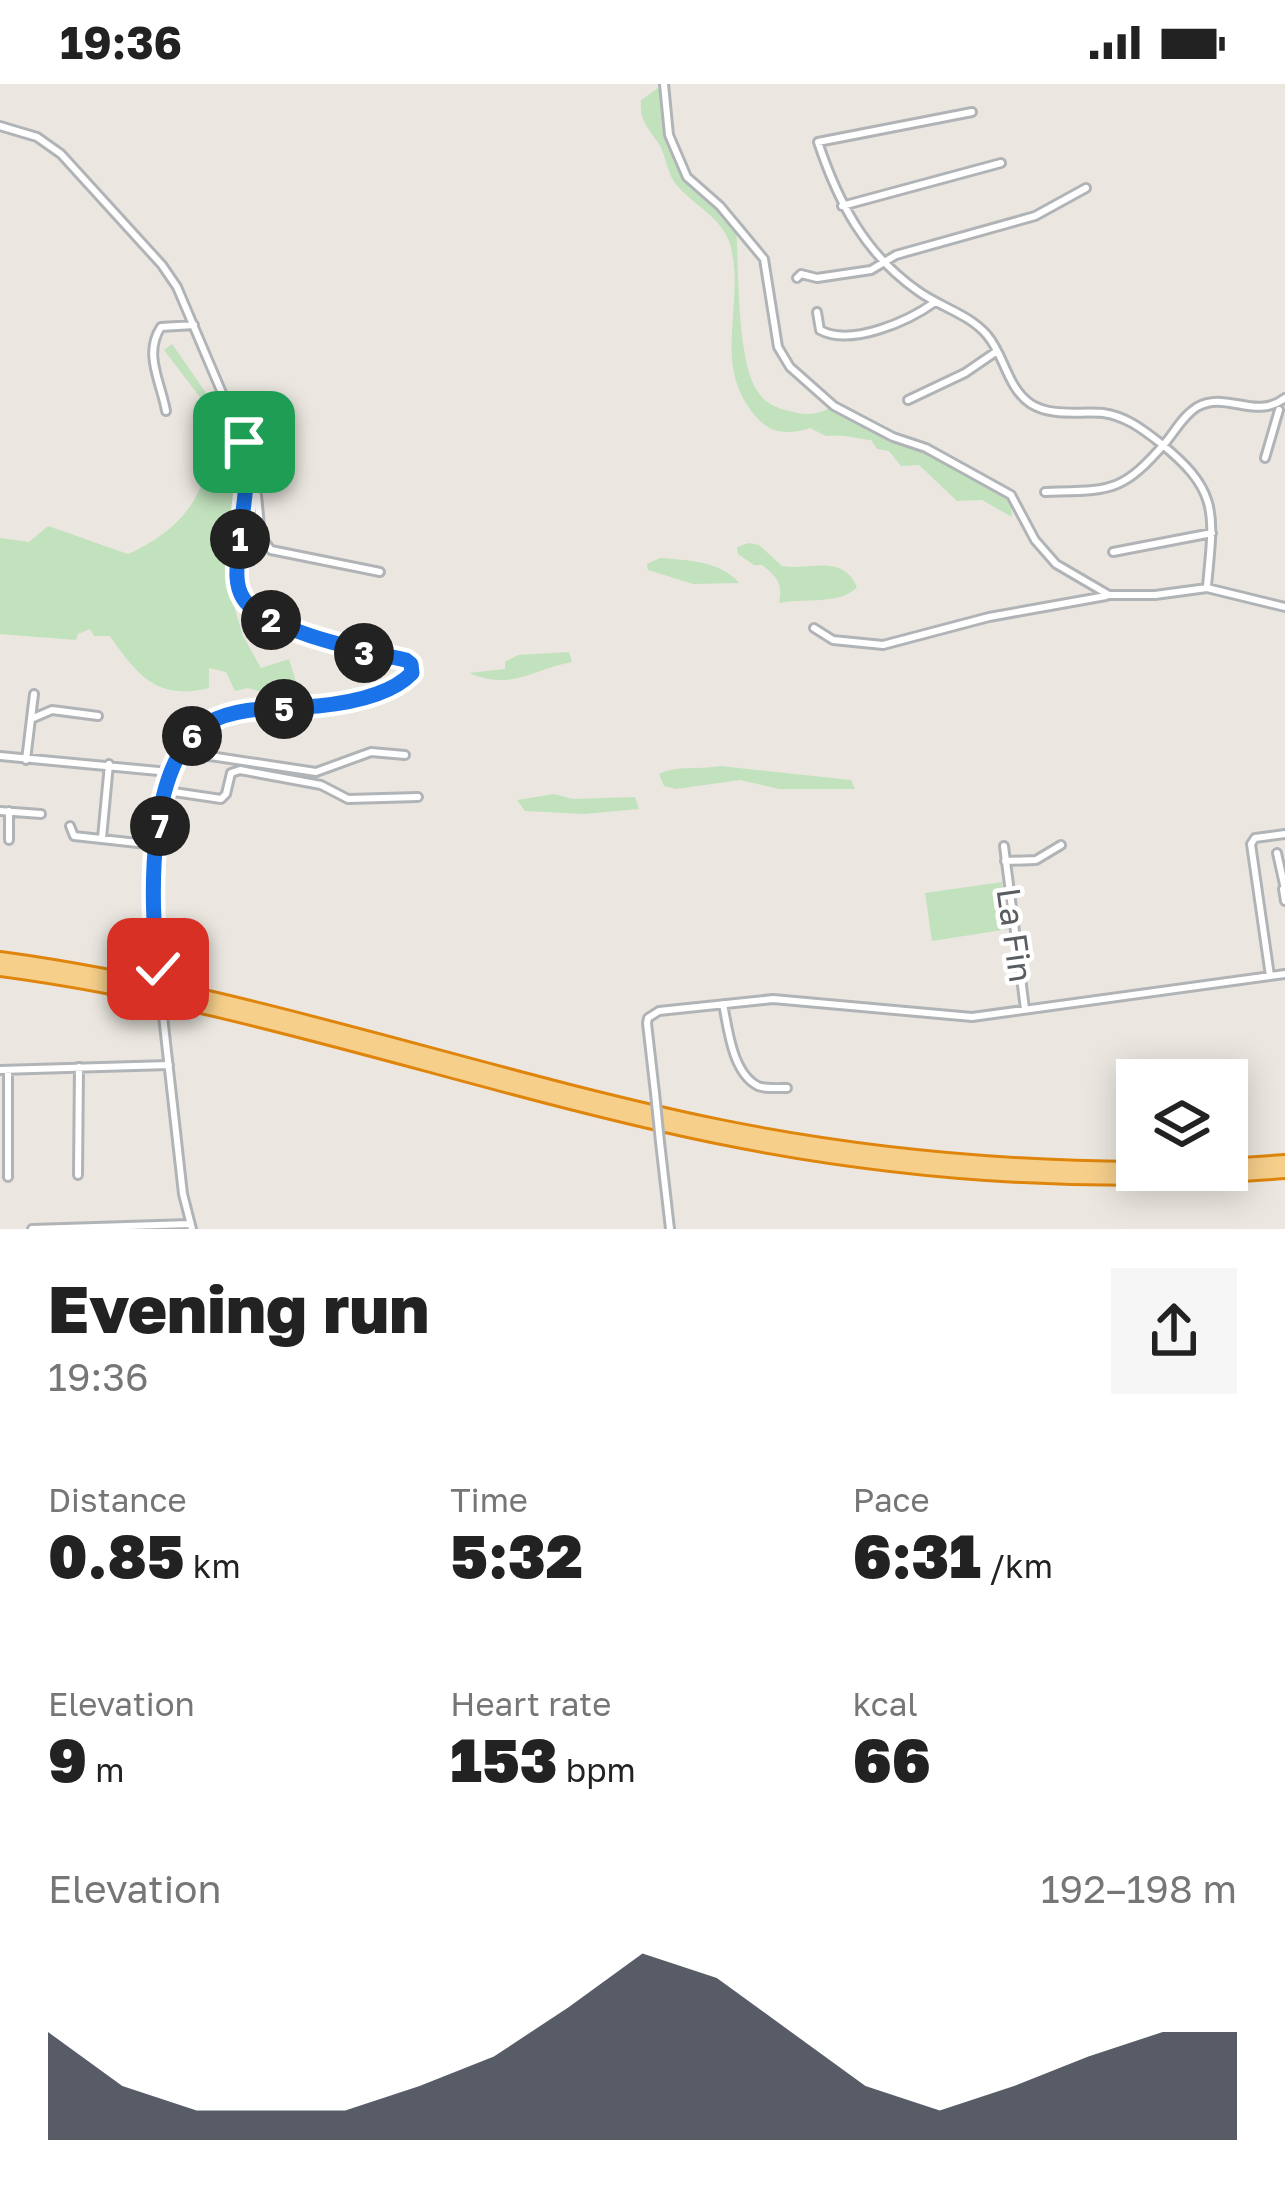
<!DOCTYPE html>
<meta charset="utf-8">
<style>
:root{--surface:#fff;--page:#f6f6f6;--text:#222;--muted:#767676;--accent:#111827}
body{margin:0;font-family:"Golos Text",sans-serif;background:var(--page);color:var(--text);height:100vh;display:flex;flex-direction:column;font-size:45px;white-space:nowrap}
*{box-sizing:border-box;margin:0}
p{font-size:39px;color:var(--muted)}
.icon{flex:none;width:66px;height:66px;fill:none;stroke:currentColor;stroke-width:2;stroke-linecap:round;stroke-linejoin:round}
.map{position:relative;height:1145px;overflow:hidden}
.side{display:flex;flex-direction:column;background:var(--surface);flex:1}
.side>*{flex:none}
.buttons{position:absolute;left:1116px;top:975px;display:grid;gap:24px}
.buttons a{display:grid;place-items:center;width:132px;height:132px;border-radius:0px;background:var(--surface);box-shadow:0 6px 30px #0003;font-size:60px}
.pin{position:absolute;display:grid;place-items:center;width:102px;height:102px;color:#fff;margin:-51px;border-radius:24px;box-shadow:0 6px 18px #0006}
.km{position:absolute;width:60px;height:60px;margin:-30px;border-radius:50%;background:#222;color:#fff;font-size:33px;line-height:60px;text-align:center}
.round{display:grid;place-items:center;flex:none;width:126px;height:126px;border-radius:0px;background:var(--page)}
.head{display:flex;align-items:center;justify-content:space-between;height:204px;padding:0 48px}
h1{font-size:66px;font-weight:800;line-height:90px}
.metrics{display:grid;grid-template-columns:repeat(3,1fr);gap:18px;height:204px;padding:12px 48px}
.metrics div{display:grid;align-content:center}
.metrics b{font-size:60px;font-weight:800}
.metrics small{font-size:33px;font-weight:400}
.metrics p{font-size:33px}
.chart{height:336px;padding:24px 48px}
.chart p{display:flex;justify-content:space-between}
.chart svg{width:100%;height:216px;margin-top:12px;fill:var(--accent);opacity:.7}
.status{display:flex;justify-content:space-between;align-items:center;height:84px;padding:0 60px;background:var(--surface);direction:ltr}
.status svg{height:33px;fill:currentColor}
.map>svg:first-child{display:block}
.green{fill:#c1e2bd}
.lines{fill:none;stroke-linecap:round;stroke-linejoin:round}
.street-casing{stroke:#b1b4b7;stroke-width:12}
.highway-casing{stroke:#df850c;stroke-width:18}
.street{stroke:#fff;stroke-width:6}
.highway{stroke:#f6cf8b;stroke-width:12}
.street-bridge-casing{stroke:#b1b4b7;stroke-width:12;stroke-linecap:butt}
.street-bridge{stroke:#fff;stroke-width:6}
.route-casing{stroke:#fff;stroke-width:24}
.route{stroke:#1a73e8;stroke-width:15}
.labels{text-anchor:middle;stroke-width:9;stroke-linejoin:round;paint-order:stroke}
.street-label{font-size:33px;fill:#595d60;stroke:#fff}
</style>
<div class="status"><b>19:36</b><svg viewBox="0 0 49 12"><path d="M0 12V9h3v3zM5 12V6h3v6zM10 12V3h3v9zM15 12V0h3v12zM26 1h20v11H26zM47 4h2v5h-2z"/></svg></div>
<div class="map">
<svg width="1285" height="1145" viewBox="0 0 1285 1145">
<rect width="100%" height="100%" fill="#ebe7e0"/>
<!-- green -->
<path class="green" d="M658,4L664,6C672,82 683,90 736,140C739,179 736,278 758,308C765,319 776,324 789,327C807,332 817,331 834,322L857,336L923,364L1010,411L1012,433L982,416L957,417L919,381L901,382L889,367L877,365L871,356C853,354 844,350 826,352L810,344C792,350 774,351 759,336C708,282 747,222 730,160C722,133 691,120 675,99C666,87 666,69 657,57C647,43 639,35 641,16Z
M172,260L211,316L220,317L239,355L229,358L227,375L243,378L230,509L243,552L261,584L289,575L299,608L285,615L248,604L235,607L226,588L209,584V604C157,617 137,591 110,552H94L90,545L78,550L76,556L0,550V454L29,458L48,442L128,470C153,459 175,444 191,421C201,406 203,392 216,379L214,357L221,344L214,334L207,335L202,316L164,266Z
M749,459L759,461L782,482C810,487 842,469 857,503C841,521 803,514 779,519C783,499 777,493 762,481H754L738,470L737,463Z
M660,474C687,476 721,477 739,499L693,500L648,486L647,480Z
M569,568L572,578C530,586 512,607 469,589L505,585V578L518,571Z
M720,682L851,696L855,705H779L740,696L676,705L664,702L659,690C676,681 701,686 720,682Z
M554,710L573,715L635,713L639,725L585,730L525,727L517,716Z
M1002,798L1009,845L932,857L925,809Z"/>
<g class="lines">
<!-- street casing -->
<g class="street-casing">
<path id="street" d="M664,0L669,51L687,93L720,122L764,175L778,263L790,283L834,322L893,353L926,364L1011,411L1035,456L1056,480L1109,511H1155L1207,504L1285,523
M972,28L818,58C838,118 865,170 918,207C940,223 969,230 987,251C1005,272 1007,304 1031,320C1052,333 1079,327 1103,329C1125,332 1141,344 1159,358C1220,407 1214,428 1207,502
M0,42L37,53L61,70L162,181L177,203L245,363L237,493L243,514L268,535L354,566L406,576L412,582L408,594C345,626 302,616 238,629C141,648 149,809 158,885
M842,122L1001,79
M797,194L801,190L817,194L871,186L896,171L1035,132L1086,104
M817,228L820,246C851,263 909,237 935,218
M908,316L965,289L997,267
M166,327C161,298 143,270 161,243L194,241
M1265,374L1279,326
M245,405L257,411L261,453L271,466L380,488
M1045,408C1111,406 1121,410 1166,358C1175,347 1184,331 1197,323C1226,306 1255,337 1285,314
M1113,468L1212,449
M814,544L833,556L883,561L989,533L1106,512
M31,635L52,626L98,632
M0,672L169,688
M176,673L210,672L316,688L371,668L405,671
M26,676L34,610
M167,707L221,715L226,710L231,689L240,686L321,701L348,715L418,713
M0,727L41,730
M9,727V756
M70,742L74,752L156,761
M102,754L109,680
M1004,762L1025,925
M1277,769L1285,805
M1005,777L1036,776L1061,761
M1283,805L1285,817
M1270,892L1251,760L1255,754L1285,750
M723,920C728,944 732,989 758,1002C765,1005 779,1004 787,1004
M163,932L183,1110L192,1145
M0,986L169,981
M655,1009L647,939L648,934L659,927L773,915L972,933L1285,890
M660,1058L670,1145
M78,1091L79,983
M8,1093V986
M32,1145L190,1140"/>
</g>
<!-- highway casing -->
<g class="highway-casing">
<path id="highway" d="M0,875C246,908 478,993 720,1043C858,1071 996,1084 1137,1085
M0,885C245,917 475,1002 716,1052C903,1090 1095,1103 1285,1087
M1227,1082L1285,1078"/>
</g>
<!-- street -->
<use href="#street" class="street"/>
<!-- highway -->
<use href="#highway" class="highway"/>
<!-- street-bridge casing -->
<g class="street-bridge-casing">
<path id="street-bridge" d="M158,885L163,932
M655,1009L660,1058"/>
</g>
<!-- street-bridge -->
<use href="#street-bridge" class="street-bridge"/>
</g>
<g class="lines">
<!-- route casing -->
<g class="route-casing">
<path id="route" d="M158,885C150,821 145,677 208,639C239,621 283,625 318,622C348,619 391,611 412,589L411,580L406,576C370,568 261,546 243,514C233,498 238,477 239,460C242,426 251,391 244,358"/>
</g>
<!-- route -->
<use href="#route" class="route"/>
</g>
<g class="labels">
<!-- street labels -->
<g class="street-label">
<text transform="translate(1015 851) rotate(82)" y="12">La Fin</text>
</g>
</g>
</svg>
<div class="buttons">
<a><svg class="icon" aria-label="layers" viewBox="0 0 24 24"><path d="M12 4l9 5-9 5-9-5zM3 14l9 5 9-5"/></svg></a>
</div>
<div class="pin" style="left:244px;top:358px;background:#1e9e55"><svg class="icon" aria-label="arrive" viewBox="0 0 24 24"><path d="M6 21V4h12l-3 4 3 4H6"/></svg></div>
<div class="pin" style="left:158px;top:885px;background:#d93025"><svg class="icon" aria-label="check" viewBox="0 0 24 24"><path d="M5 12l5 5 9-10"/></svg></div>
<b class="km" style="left:240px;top:455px">1</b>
<b class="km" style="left:271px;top:536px">2</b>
<b class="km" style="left:364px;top:569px">3</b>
<b class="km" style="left:284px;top:625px">5</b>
<b class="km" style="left:192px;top:652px">6</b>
<b class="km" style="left:160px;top:742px">7</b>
</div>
<section class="side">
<div class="head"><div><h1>Evening run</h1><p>19:36</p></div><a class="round"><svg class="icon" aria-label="share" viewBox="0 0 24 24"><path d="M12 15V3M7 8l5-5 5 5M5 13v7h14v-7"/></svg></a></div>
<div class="metrics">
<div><p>Distance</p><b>0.85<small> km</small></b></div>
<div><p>Time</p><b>5:32</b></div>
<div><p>Pace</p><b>6:31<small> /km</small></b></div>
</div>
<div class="metrics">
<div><p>Elevation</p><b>9<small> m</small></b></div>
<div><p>Heart rate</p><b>153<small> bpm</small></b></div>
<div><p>kcal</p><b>66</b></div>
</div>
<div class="chart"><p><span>Elevation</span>192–198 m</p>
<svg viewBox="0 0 160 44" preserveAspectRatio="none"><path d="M0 44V22L10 33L20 38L30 38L40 38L50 33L60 27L70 17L80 6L90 11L100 22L110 33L120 38L130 33L140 27L150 22L160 22V44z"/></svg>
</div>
</section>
